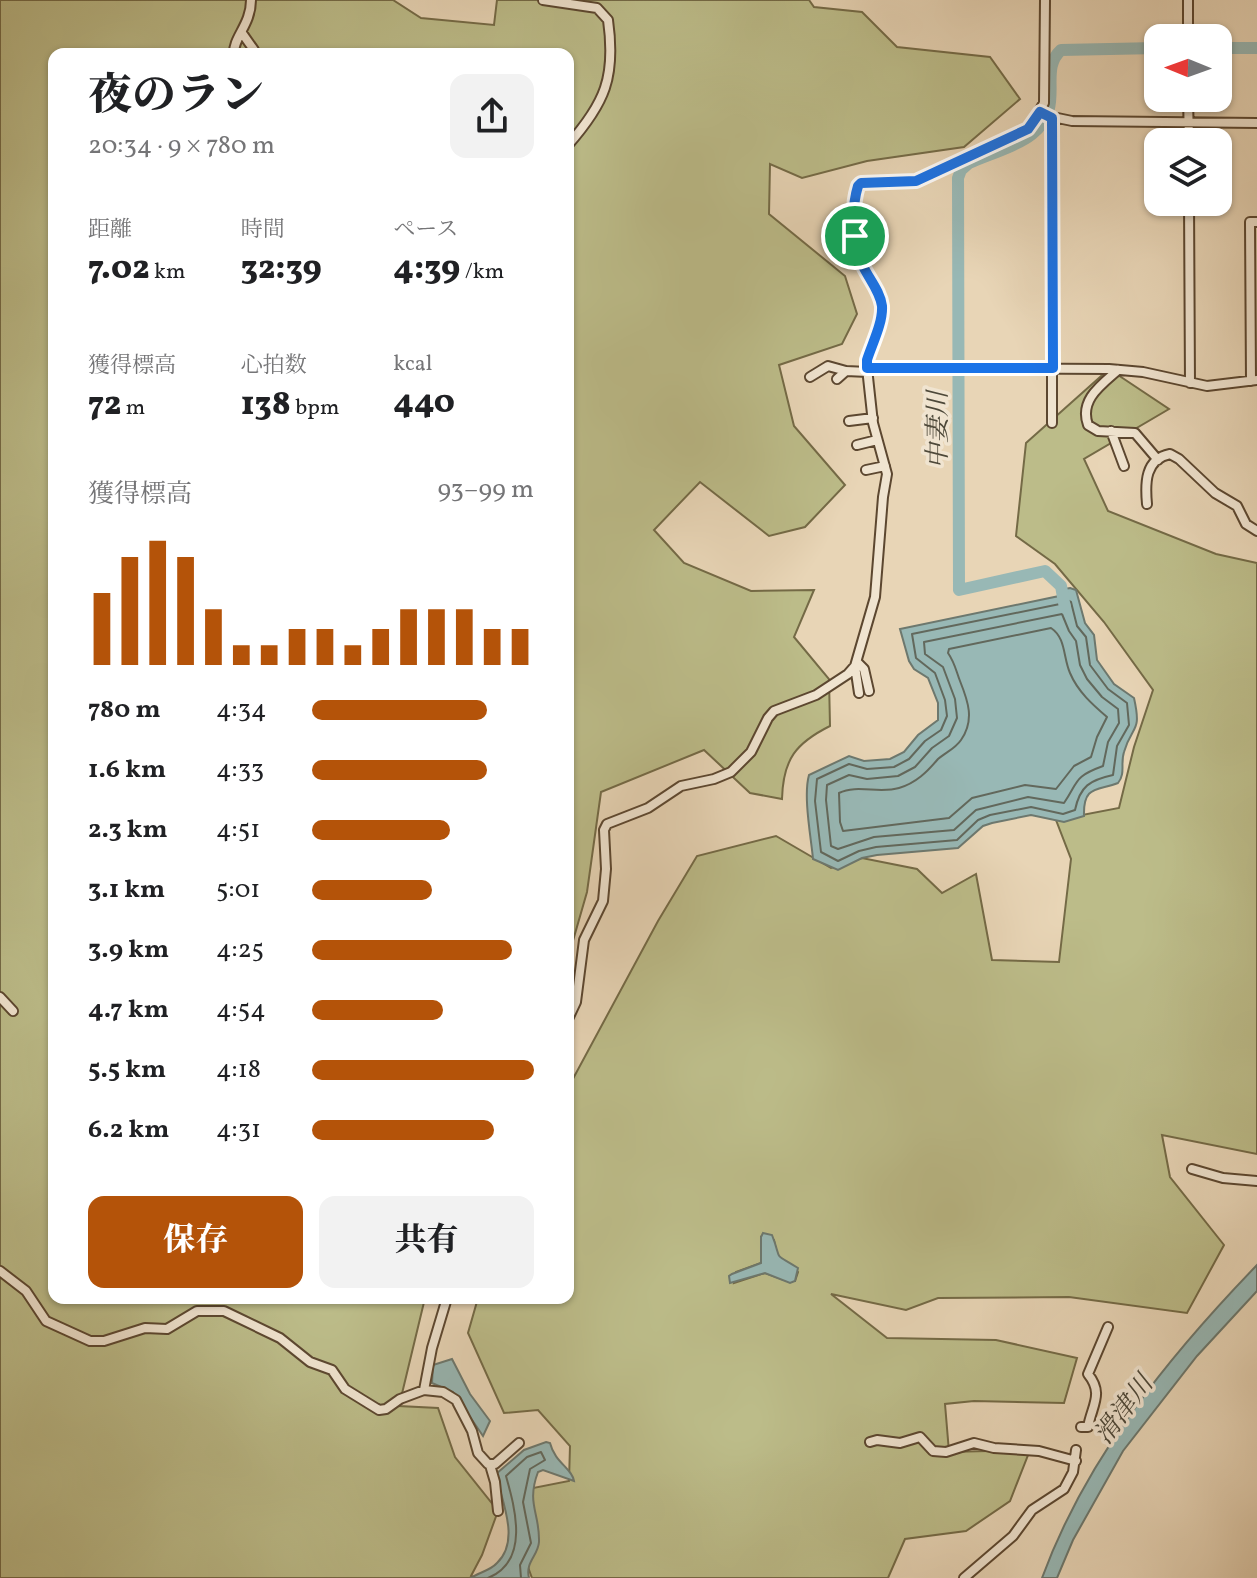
<!DOCTYPE html>
<html lang="ja">
<meta charset="utf-8">
<style>
:root{--surface:#fff;--page:#f2f2f2;--text:#202124;--muted:#757577;--accent:#b45309}
body{margin:0;font-family:Vollkorn,"Noto Serif JP",serif;background:var(--page);color:var(--text);height:100vh;display:flex;flex-direction:column;font-size:30px;white-space:nowrap}
*{box-sizing:border-box;margin:0}
p{font-size:26px;color:var(--muted)}
.icon{flex:none;width:44px;height:44px;fill:none;stroke:currentColor;stroke-width:2;stroke-linecap:round;stroke-linejoin:round}
.map{position:relative;flex:1;overflow:hidden}
.details{position:absolute;left:48px;top:48px;width:526px;height:1256px;display:flex;flex-direction:column;background:var(--surface);border-radius:16px;box-shadow:0 2px 6px #0004}
.details>*{flex:none}
.needle{width:52px;rotate:271deg}
.fabs{position:absolute;left:1144px;top:24px;display:grid;gap:16px}
.fabs a{display:grid;place-items:center;width:88px;height:88px;border-radius:16px;background:var(--surface);box-shadow:0 2px 6px #0004;font-size:40px}
.pin{position:absolute;display:grid;place-items:center;width:68px;height:68px;color:#fff;margin:-34px;border:4px solid #fff;border-radius:50%;box-shadow:0 2px 8px #0007}
.round{display:grid;place-items:center;flex:none;width:84px;height:84px;border-radius:16px;background:var(--page)}
.head{display:flex;align-items:center;justify-content:space-between;height:136px;padding:0 40px}
h1{font-size:44px;font-weight:800;line-height:60px}
.figures{display:grid;grid-template-columns:repeat(3,1fr);gap:12px;height:136px;padding:8px 40px}
.figures div{display:grid;align-content:center}
.figures b{font-size:34px;font-weight:800}
.figures small{font-size:22px;font-weight:400}
.figures p{font-size:22px}
.chart{height:224px;padding:16px 40px}
.chart p{display:flex;justify-content:space-between}
.chart svg{width:100%;height:144px;margin-top:8px;stroke:var(--accent);stroke-width:6}
.cta{display:flex;gap:16px;margin-top:auto;padding:16px 40px}
.cta a{flex:1;height:92px;border-radius:16px;background:var(--accent);color:#fff;font-size:32px;font-weight:800;line-height:92px;text-align:center}
.cta a+a{background:var(--page);color:var(--text)}
ul{padding:0 40px;list-style:none;font-size:26px}
li{display:grid;grid-template-columns:128px 96px 1fr;align-items:center;height:60px}
li i{height:20px;border-radius:10px;background:var(--accent)}
.map>svg:first-child{display:block}
.green{fill:#bcbc89;stroke:#746a46;stroke-width:2;fill-rule:evenodd}
.water{fill:#98b8b5;stroke:#6d786e;stroke-width:2}
.lines{fill:none;stroke-linecap:round;stroke-linejoin:round}
.shore{stroke:#62685c;stroke-width:2}
.river{stroke:#98b8b5;stroke-width:12}
.minor-casing{stroke:#5c4730;stroke-width:12}
.minor{stroke:#f0e4d0;stroke-width:8}
.route-casing{stroke:#fff;stroke-width:16}
.route{stroke:#1a73e8;stroke-width:10}
.labels{text-anchor:middle;stroke-width:7;stroke-linejoin:round;paint-order:stroke}
.water-label{font-size:26px;font-style:italic;fill:#4d4839;stroke:#f0e4d0}
</style>
<div class="map">
<svg width="1257" height="1578" viewBox="0 0 1257 1578">
<rect width="100%" height="100%" fill="#e8d5b6"/>
<filter id="stains"><feTurbulence type="fractalNoise" baseFrequency=".0025" numOctaves="4"/><feColorMatrix values="0 0 0 0 .2 0 0 0 0 .09 0 0 0 0 .02 0 0 0 .5 -.17"/></filter>
<radialGradient id="worn" r=".72"><stop offset=".6" stop-color="#630" stop-opacity="0"/><stop offset="1" stop-color="#630" stop-opacity=".3"/></radialGradient>
<!-- green -->
<path class="green" d="M0,0H393L421,18L494,25L497,0H809L814,7L862,12L897,47L990,57L1020,99L964,147L867,161L802,178L770,164L769,214L845,276L857,314L842,344L779,365L794,426L845,485L805,527L769,536L700,482L654,530L684,563L751,591L814,590L794,637L829,679L830,726C796,743 783,759 782,799L750,793L704,750L601,792L587,892L568,958V54H54V1298H425L399,1406L438,1408L455,1457L498,1511L482,1555L471,1576L477,1578H0Z
M1109,369L1169,409L1084,459L1108,511L1216,554L1257,563V1154L1162,1135L1170,1177L1224,1245L1187,1313L1069,1297L938,1298L906,1310L831,1294L887,1338L996,1340L1077,1358L1064,1403L974,1401L945,1404L949,1452L1030,1450L1010,1501L966,1531L905,1539L888,1578H532L528,1567L533,1488L569,1481L570,1446L538,1410L504,1413L468,1333L478,1298H568V1088L658,921L697,856L776,836L831,868L862,858L917,869L942,893L976,874L992,960L1059,962L1071,859L1056,820L1119,808L1134,747L1153,690L1104,622L1055,564L1016,536L1026,443ZM761,1237L774,1240L777,1255L798,1272L795,1281L784,1280L765,1273L734,1283L736,1272L761,1263Z"/>
<!-- water -->
<path class="water" d="M1070,588L1076,590L1085,623L1094,635L1097,660L1114,684L1134,698C1142,734 1132,724 1124,752C1120,764 1126,773 1118,783C1097,791 1083,785 1084,816L1064,822L1031,815L992,823L983,826L958,848L877,855L862,858L838,870L813,859C811,837 803,796 809,775L849,756L864,761L890,759L904,752L918,735L938,720V703L928,678L914,669L909,661L900,629L1059,596L1065,589Z
M763,1233L772,1235C783,1263 771,1251 798,1268L795,1281L790,1283L765,1273L730,1283L729,1276L732,1274L761,1263V1237Z
M1257,1265V1291L1197,1356L1123,1451L1073,1540L1057,1578H1042C1086,1458 1169,1356 1257,1265Z
M452,1359L470,1394L490,1421L483,1436L453,1392L432,1383L433,1365Z
M546,1442L550,1443C555,1463 572,1468 574,1481L543,1470L538,1472C526,1504 540,1513 539,1542C538,1556 525,1562 529,1578H471C477,1573 490,1571 497,1563C521,1540 501,1500 496,1474L524,1450Z"/>
<g class="lines">
<!-- shore -->
<path class="shore" d="M1067,600L1071,602L1077,626L1086,637L1090,665L1108,689L1127,703L1129,725L1117,746L1113,775C1090,780 1080,786 1075,810L1063,814L1031,807L990,815L978,820L957,840L876,847L859,851L838,861L821,852L815,801L817,779L849,764L867,769L894,767L909,759L925,741L941,730L947,716L945,700L935,673L916,658L912,634L1060,604Z
M1062,614L1069,631L1076,641L1080,665L1087,679L1102,697L1118,709L1119,723L1108,742L1103,766C1073,777 1079,781 1064,803L1028,797L976,810L954,830L874,837L838,849L831,846L826,800L827,785L849,775L867,779L898,776L915,767L932,748L949,736L957,718L955,699L943,667L925,654L924,642Z
M1051,628C1066,638 1063,657 1070,673C1078,692 1093,705 1107,717L1097,737L1091,757L1074,766L1056,789L1025,785L972,798L949,818L843,831L840,822L839,793C857,784 879,794 899,788C916,783 927,772 938,759C946,752 955,749 961,740C975,720 968,701 960,681C956,671 955,663 948,653L949,649Z
M488,1578C530,1561 515,1508 506,1476L527,1457L541,1452L545,1460L530,1469L523,1502L531,1543L520,1565L521,1578"/>
<!-- river -->
<path class="river" d="M1218,48H1257
M1065,608L1061,586L1045,571L959,590L958,178L961,170L969,163C987,155 1017,146 1032,134C1067,106 1037,72 1061,50L1158,48"/>
<!-- minor casing -->
<g class="minor-casing">
<path id="minor" d="M543,0L597,8L608,20C616,77 605,103 568,145
M1188,0V38
M242,33L254,50
M234,54C233,37 251,25 251,0
M1188,98L1189,142
M1048,116L1072,121L1257,123
M1052,118V423
M1189,202L1190,383
M867,368L1109,369L1143,372L1207,386L1257,380
M1118,370C1101,385 1079,400 1088,425L1098,431L1135,433L1158,460
M810,377L828,366L846,371
M837,379L846,371L868,372
M1251,381L1250,222H1257
M849,421L873,418
M1111,431L1124,466
M857,445L877,440
M866,470L885,466
M1147,504C1145,483 1145,459 1170,454L1179,459L1215,493L1237,506L1246,524L1257,531
M857,662L864,669L869,691
M855,666L859,693
M0,997L13,1011
M568,1019L576,1002L584,940L603,901L606,869L604,830L607,824L648,808L681,786L714,779L731,772L751,752L768,718L774,711L816,695L848,674L855,666L875,597L883,497L887,474L873,423L867,368C867,347 882,328 882,308C882,290 868,278 861,262C854,245 850,198 861,183L916,181L1028,129L1044,103L1045,0
M1192,1169L1223,1178L1257,1181
M0,1271L26,1291L46,1321L90,1341H104L145,1328L167,1329L197,1311H224L280,1338L310,1362L332,1370L345,1389L379,1410L386,1409L400,1399L424,1390L443,1392L456,1400L472,1431L478,1453L488,1464H495L519,1443
M424,1390L432,1348L447,1298
M1081,1427H1088C1092,1405 1104,1394 1088,1374L1108,1327
M870,1442L877,1440L900,1443L920,1437L933,1451L946,1452L974,1443L994,1448L1039,1451L1076,1461
M490,1465L495,1482L498,1511
M964,1578L1013,1536L1032,1510L1064,1489L1073,1472L1076,1450"/>
</g>
<!-- minor -->
<use href="#minor" class="minor"/>
</g>
<g class="lines">
<!-- route casing -->
<g class="route-casing">
<path id="route" d="M1040,112L1052,118L1053,368H867V360C872,344 883,323 882,306C880,291 869,279 863,266C852,245 851,209 858,186L861,183L916,181L1028,129Z"/>
</g>
<!-- route -->
<use href="#route" class="route"/>
</g>
<g class="labels">
<!-- water labels -->
<g class="water-label">
<text transform="translate(937 430) rotate(-90)" y="9">中妻川</text>
<text transform="translate(1123 1409) rotate(-53)" y="9">滑津川</text>
</g>
</g>
<rect width="100%" height="100%" filter="url(#stains)"/>
<rect width="100%" height="100%" fill="url(#worn)"/>
</svg>
<div class="fabs">
<a><svg class="needle" viewBox="-14 -14 28 28"><path d="M0-13l5 13h-10z" fill="#e53935"/><path d="M0 13l5-13h-10z" fill="#757577"/></svg></a>
<a><svg class="icon" aria-label="layers" viewBox="0 0 24 24"><path d="M12 4l9 5-9 5-9-5zM3 14l9 5 9-5"/></svg></a>
</div>
<div class="pin" style="left:855px;top:236px;background:#1e9e55"><svg class="icon" aria-label="arrive" viewBox="0 0 24 24"><path d="M6 21V4h12l-3 4 3 4H6"/></svg></div>
<section class="details">
<div class="head"><div><h1>夜のラン</h1><p>20:34 · 9 × 780 m</p></div><a class="round"><svg class="icon" aria-label="share" viewBox="0 0 24 24"><path d="M12 15V3M7 8l5-5 5 5M5 13v7h14v-7"/></svg></a></div>
<div class="figures">
<div><p>距離</p><b>7.02<small> km</small></b></div>
<div><p>時間</p><b>32:39</b></div>
<div><p>ペース</p><b>4:39<small> /km</small></b></div>
</div>
<div class="figures">
<div><p>獲得標高</p><b>72<small> m</small></b></div>
<div><p>心拍数</p><b>138<small> bpm</small></b></div>
<div><p>kcal</p><b>440</b></div>
</div>
<div class="chart"><p><span>獲得標高</span>93–99 m</p>
<svg viewBox="0 0 160 44" preserveAspectRatio="none"><path d="M5 44V22M15 44V11M25 44V6M35 44V11M45 44V27M55 44V38M65 44V38M75 44V33M85 44V33M95 44V38M105 44V33M115 44V27M125 44V27M135 44V27M145 44V33M155 44V33"/></svg>
</div>
<ul>
<li><b>780 m</b>4:34<i style="width:79%"></i></li>
<li><b>1.6 km</b>4:33<i style="width:79%"></i></li>
<li><b>2.3 km</b>4:51<i style="width:62%"></i></li>
<li><b>3.1 km</b>5:01<i style="width:54%"></i></li>
<li><b>3.9 km</b>4:25<i style="width:90%"></i></li>
<li><b>4.7 km</b>4:54<i style="width:59%"></i></li>
<li><b>5.5 km</b>4:18<i style="width:100%"></i></li>
<li><b>6.2 km</b>4:31<i style="width:82%"></i></li>
</ul>
<div class="cta"><a>保存</a><a>共有</a></div>
</section>
</div>
